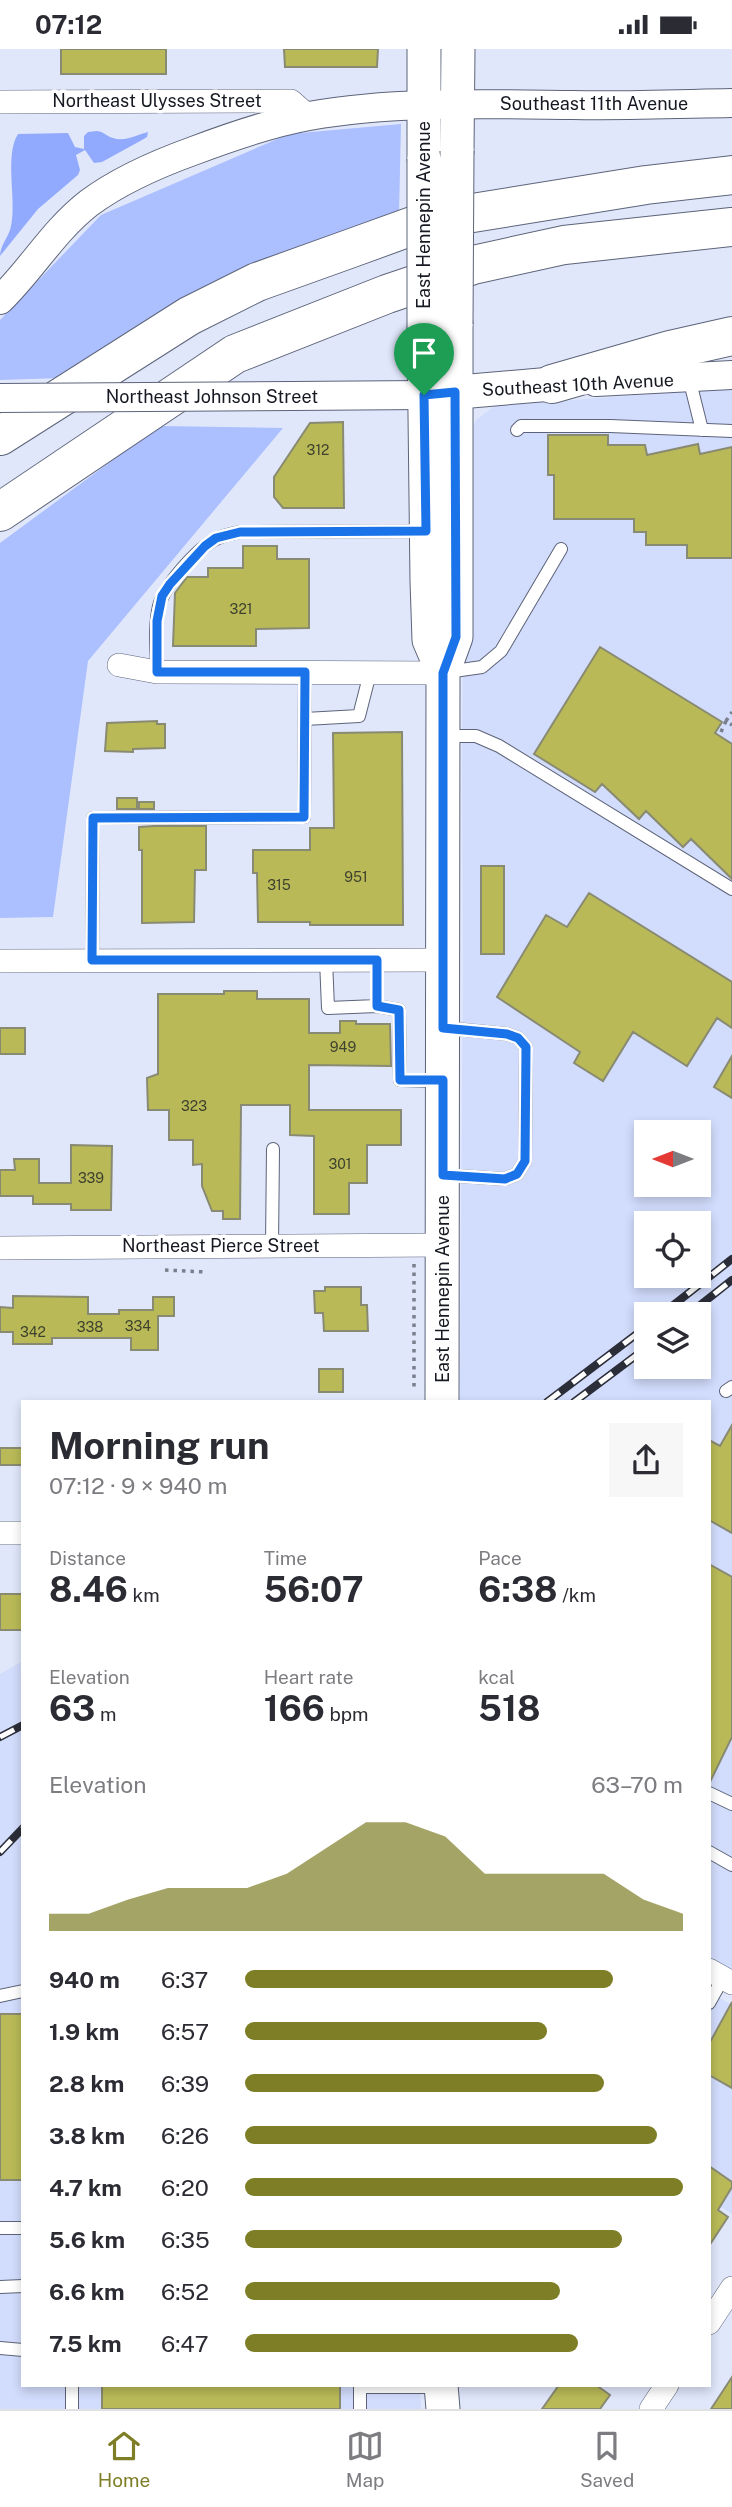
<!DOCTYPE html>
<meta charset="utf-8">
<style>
:root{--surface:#fff;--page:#f7f7f7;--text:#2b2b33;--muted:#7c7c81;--line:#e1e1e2;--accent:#7e7e27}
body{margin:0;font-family:"Public Sans",sans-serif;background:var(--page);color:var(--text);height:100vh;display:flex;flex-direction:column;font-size:26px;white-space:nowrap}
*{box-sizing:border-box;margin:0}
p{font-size:23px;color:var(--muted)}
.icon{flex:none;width:38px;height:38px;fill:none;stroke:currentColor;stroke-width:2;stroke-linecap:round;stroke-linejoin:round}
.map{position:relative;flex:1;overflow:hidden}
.drawer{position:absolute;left:21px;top:1351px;width:690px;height:987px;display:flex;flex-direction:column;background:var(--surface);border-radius:0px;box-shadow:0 4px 10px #0003}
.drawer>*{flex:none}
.needle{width:46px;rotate:270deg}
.buttons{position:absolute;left:634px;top:1071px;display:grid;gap:14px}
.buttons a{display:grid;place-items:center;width:77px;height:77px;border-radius:0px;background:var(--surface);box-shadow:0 4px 10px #0003;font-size:35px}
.pin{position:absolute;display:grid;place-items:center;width:60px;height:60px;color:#fff;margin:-72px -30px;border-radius:50% 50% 50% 0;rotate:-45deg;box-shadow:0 0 7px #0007}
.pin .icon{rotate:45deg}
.round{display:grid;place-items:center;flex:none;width:74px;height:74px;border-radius:0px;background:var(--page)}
.overview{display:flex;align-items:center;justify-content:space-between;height:119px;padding:0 28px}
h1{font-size:38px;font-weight:700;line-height:52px}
.figures{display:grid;grid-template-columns:repeat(3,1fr);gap:10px;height:119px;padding:7px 28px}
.figures div{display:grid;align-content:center}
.figures b{font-size:35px;font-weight:700}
.figures small{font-size:19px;font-weight:400}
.figures p{font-size:19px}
.chart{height:196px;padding:14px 28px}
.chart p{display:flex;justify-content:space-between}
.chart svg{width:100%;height:126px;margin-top:7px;fill:var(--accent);opacity:.7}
ul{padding:0 28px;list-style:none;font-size:23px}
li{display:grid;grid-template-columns:112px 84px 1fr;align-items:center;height:52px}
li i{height:18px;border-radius:9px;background:var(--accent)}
.status{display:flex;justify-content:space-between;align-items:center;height:49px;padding:0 35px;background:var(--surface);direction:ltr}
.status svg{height:19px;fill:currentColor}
.menu{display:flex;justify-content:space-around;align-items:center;height:98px;border-top:2px solid var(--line);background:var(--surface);font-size:19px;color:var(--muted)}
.menu a{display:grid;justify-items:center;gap:4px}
.menu .current{color:var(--accent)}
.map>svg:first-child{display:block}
.built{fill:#d2dcfc;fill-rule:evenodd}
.green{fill:#acbffe}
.water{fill:#92aafd}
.building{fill:#b9ba57;stroke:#898a72;stroke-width:2}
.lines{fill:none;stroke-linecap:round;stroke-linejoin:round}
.service-casing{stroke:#5d6479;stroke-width:14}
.minor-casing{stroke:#5d6479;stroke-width:24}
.tertiary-casing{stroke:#5d6479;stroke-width:30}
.secondary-casing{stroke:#5d6479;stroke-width:35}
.motorway-casing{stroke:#5d6479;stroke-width:40}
.path{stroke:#7a7f8e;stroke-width:3.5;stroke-dasharray:3.5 5;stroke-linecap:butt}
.service{stroke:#fff;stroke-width:12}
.minor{stroke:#fff;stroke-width:23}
.tertiary{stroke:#fff;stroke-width:28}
.secondary{stroke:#fff;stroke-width:33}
.motorway{stroke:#fff;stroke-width:38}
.rail-casing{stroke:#2b2e38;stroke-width:8}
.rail{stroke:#fff;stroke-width:5;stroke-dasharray:16;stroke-linecap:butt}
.tertiary-bridge-casing{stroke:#5d6479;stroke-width:30;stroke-linecap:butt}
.secondary-bridge-casing{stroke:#5d6479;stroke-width:35;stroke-linecap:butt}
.tertiary-bridge{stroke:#fff;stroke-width:28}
.secondary-bridge{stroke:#fff;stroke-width:33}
.route-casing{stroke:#fff;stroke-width:14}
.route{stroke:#1a73e8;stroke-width:9}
.labels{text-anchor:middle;stroke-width:7;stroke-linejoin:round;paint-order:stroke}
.number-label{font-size:14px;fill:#3f412f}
.street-label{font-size:18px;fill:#161922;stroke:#fff}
</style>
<div class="status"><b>07:12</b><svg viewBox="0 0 49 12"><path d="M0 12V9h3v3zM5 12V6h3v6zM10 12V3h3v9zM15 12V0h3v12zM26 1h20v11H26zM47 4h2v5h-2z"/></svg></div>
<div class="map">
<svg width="732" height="2360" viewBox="0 0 732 2360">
<rect width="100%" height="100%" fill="#e0e7fb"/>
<!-- built -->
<path class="built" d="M732,339V1921L709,1908V1353H460L463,914L462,711L465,392L477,370L495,357ZM646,1083H698V1136H646ZM646,1174H698V1227H646ZM646,1265H698V1318H646Z
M23,1612V2336H420L421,2360H0V1625Z
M709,1943L732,1956V2165L709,2151Z"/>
<!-- green -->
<path class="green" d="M401,75L399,165L62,329L0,331V271L101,166L289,85Z
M159,377L283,379L88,612L53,868L0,869V494Z"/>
<!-- water -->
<path class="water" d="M97,82C105,83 106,87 113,89C124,93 137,86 148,83L147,88L142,91L102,113L94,114L85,101L76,106L80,121L78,126L38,160L0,207C0,196 9,188 11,177C17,151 4,107 18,85L68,84L75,98L84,100V87L88,83Z"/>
<!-- building -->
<path class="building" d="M61,0H166V25H61Z
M284,0H378L377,18H285Z
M343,373L344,459H283L274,448V428L310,374Z
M548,386H608V396H645L647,406L698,395L700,405L732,398V509H687V496H646V483H634V470H554V426H548Z
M243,497H277V510H309V579L256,580V597H173L175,544L187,528H208V519H243Z
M600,598L722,673L715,684L732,695V830L691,790L683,798L646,762L639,770L602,735L595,743L534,705Z
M157,672V675H165V699L133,700V703L105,702L107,674Z
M402,683L403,876H310V873H258L257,824H253V801H310V779H334L333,684Z
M117,749H137V760H117Z
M139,753H154V760H139Z
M154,777H206V821H195L194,873L142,874V801H139V778Z
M481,817H504V905H481Z
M589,844L732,933V979L717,969L687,1017L633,983L603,1032L574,1014L580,1003L497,948L546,866L567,878Z
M224,942H257V950H309V984H340V972H356V975H390L391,1017L309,1016V1061H401V1096H367V1134H349V1165H314V1087L290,1086V1056H241L240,1170H223V1162H212L202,1137V1115L193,1116V1091H169V1061H148L147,1029L158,1025V945H224Z
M0,979H25V1005H0Z
M732,1007V1049L714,1038Z
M71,1096L112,1097L111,1161H71V1155H33V1147H0V1121H15L14,1110H39V1134H71Z
M325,1238H361V1256H367L368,1282H324L323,1264H315L314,1242H325Z
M13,1247L88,1248V1265H119V1261H153V1248H174V1267H158V1301H131V1289H52V1295H13V1283H0V1258L13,1259Z
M319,1320H343V1343H319Z
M732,1376V1484L709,1471V1391L720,1397Z
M0,1399H23V1416H0Z
M709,1515L732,1528V1688L709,1735Z
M0,1545H23V1581H0Z
M732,1953V2039L709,2026V1995Z
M0,1965H23V2131H0Z
M709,2117L732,2133V2138L718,2161L728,2168L709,2197Z
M732,2328V2360H711Z
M102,2336H340V2360H102Z
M559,2336H596L610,2346L600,2360H542Z"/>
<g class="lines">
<!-- service casing -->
<g class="service-casing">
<path id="service" d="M689,329L702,381
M517,381L521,377H610L732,382
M157,623C157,602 154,578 159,557C164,537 196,501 214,491C222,486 232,485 240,483L426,482
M447,623L482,618L501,602L561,500
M305,670L359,667L370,624
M443,687H476L499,697L732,840
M92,911L93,769L304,768L305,623
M326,911L328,959L377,957L399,961L400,1031L442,1032
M377,911V957
M443,1126L505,1130L517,1125L525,1112L526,998L518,989L507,985L445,979
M272,1197L273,1100
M726,1342L732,1338
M709,1744L732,1755
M709,1803L732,1816
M0,1947L23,1942
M709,1954L723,1929
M0,2179H23
M0,2238L23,2237
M0,2299L23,2301
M72,2360V2336
M360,2360V2338H440"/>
</g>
<!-- minor casing -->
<g class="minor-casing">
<path id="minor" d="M0,53L291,52L308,67
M119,616L157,623L443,624
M0,912L443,911
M0,1199L443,1196
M0,1484H23
M709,1921L732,1934
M709,2274L732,2239
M651,2360L667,2336"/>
</g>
<!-- tertiary casing -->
<g class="tertiary-casing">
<path id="tertiary" d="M0,251C32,220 53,182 89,154C120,131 157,115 193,102C230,88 270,74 309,67C396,52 485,55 573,56C626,57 679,55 732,54
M596,333L732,326
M292,347L424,346"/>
</g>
<!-- secondary casing -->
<g class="secondary-casing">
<path id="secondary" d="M457,102L458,0
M424,110V0
M424,282L427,532L429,591L443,624
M436,345L552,335
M442,1353L443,624L456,588V275
M441,2336L443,2360"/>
</g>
<!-- motorway casing -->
<g class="motorway-casing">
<path id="motorway" d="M552,335L670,301L732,287
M0,387L189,267L257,233L349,200L429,171L646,136L732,126
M0,463L235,305L387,245L473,216L564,196L732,178"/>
</g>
<!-- path -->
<path class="path" d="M726,672L732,663
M721,683L726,672L732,676
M414,1215V1340
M165,1221L205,1223"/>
<!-- service -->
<use href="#service" class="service"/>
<!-- minor -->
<use href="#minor" class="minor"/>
<!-- tertiary -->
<use href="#tertiary" class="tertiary"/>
<!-- secondary -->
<use href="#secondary" class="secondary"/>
<!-- motorway -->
<use href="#motorway" class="motorway"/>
<!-- rail casing -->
<g class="rail-casing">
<path id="rail" d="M662,1265L732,1210
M689,1265L732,1231
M547,1353L646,1278
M574,1353L646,1299
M0,1688L23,1676
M0,1803L23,1779"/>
</g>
<!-- rail -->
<use href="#rail" class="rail"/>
<!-- tertiary-bridge casing -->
<g class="tertiary-bridge-casing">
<path id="tertiary-bridge" d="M0,349L292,347"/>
</g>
<!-- secondary-bridge casing -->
<g class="secondary-bridge-casing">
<path id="secondary-bridge" d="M424,110V282
M456,275L457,102"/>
</g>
<!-- tertiary-bridge -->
<use href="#tertiary-bridge" class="tertiary-bridge"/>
<!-- secondary-bridge -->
<use href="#secondary-bridge" class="secondary-bridge"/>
</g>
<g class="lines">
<!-- route casing -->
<g class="route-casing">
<path id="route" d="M455,343L456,588L443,624V979L507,985L518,989L526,998L525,1112L517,1125L505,1130L443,1126V1031H400L399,961L377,957V911H92L93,769L304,768L305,623H157V572L162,547L170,535L205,497L216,489L240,483L426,482L424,346Z"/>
</g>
<!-- route -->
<use href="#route" class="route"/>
</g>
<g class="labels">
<!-- number labels -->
<g class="number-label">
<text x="318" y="406">312</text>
<text x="241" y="565">321</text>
<text x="356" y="833">951</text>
<text x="279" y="841">315</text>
<text x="343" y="1003">949</text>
<text x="194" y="1062">323</text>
<text x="340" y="1120">301</text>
<text x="91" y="1134">339</text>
<text x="138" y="1282">334</text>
<text x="90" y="1283">338</text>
<text x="33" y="1288">342</text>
</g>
<!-- street labels -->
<g class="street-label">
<text x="157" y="58">Northeast Ulysses Street</text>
<text x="594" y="61">Southeast 11th Avenue</text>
<text transform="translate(424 166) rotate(-90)" y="6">East Hennepin Avenue</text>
<text transform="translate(578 336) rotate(-3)" y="6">Southeast 10th Avenue</text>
<text x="212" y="354">Northeast Johnson Street</text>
<text x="221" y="1203">Northeast Pierce Street</text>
<text transform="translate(443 1240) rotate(-90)" y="6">East Hennepin Avenue</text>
</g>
</g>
</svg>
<div class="buttons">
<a><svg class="needle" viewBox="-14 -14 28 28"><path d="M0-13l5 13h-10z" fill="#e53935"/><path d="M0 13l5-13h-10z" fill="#7c7c81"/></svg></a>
<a><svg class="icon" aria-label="locate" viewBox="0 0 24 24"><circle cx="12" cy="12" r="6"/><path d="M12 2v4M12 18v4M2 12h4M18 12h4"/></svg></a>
<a><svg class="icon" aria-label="layers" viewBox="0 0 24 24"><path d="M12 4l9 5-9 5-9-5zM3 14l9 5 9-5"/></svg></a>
</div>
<div class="pin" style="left:424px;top:346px;background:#1e9e55"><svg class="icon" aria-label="arrive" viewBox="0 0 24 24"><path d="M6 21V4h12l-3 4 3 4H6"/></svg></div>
<section class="drawer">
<div class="overview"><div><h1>Morning run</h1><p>07:12 · 9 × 940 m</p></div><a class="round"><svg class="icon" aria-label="share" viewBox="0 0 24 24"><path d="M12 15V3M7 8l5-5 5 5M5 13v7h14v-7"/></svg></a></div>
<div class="figures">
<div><p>Distance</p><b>8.46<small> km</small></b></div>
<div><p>Time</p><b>56:07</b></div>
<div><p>Pace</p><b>6:38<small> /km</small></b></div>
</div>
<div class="figures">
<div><p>Elevation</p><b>63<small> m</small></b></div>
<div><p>Heart rate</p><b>166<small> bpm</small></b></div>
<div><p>kcal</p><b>518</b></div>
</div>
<div class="chart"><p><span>Elevation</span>63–70 m</p>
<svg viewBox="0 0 160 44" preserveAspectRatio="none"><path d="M0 44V38L10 38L20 33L30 29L40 29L50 29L60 24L70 15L80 6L90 6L100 11L110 24L120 24L130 24L140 24L150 33L160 38V44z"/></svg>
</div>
<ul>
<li><b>940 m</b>6:37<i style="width:84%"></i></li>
<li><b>1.9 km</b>6:57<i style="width:69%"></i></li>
<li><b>2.8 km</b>6:39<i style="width:82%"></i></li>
<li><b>3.8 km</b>6:26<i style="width:94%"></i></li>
<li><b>4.7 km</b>6:20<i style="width:100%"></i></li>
<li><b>5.6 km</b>6:35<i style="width:86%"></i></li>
<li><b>6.6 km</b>6:52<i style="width:72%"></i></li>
<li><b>7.5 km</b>6:47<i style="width:76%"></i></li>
</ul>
</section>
</div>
<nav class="menu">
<a class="current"><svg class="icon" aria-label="home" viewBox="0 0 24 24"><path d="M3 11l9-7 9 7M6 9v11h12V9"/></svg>Home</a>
<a><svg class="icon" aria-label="map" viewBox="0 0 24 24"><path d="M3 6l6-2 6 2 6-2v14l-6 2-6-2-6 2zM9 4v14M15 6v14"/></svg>Map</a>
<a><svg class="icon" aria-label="saved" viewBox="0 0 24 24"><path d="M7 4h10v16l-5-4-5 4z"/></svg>Saved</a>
</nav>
